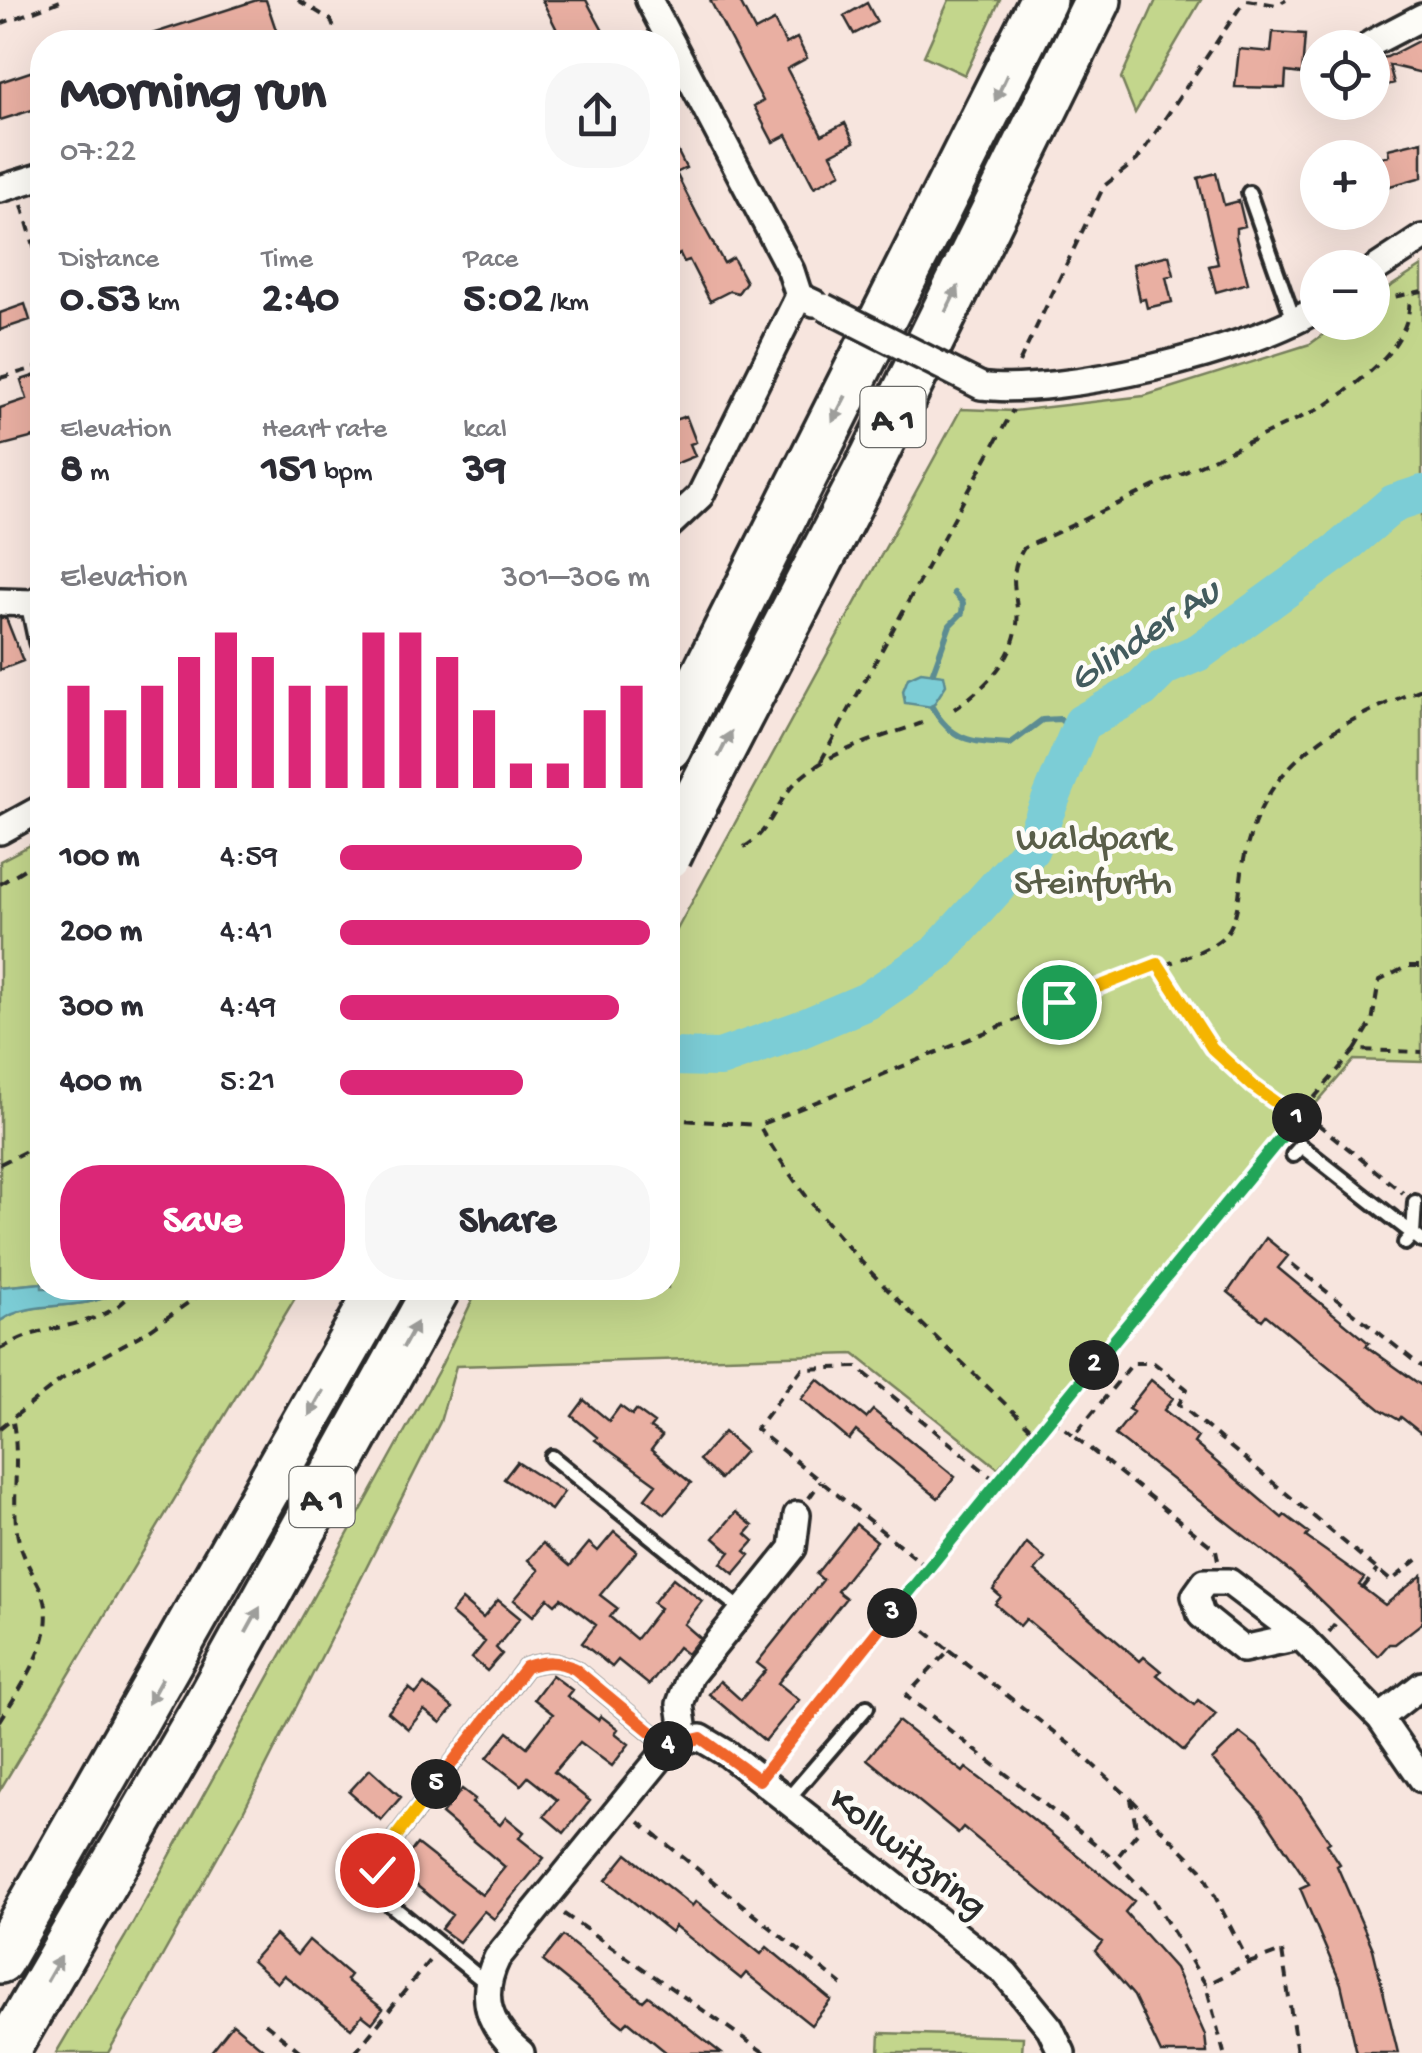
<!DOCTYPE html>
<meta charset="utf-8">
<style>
:root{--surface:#fff;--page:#f7f7f7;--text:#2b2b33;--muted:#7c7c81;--accent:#db2777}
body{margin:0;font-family:"Gochi Hand",sans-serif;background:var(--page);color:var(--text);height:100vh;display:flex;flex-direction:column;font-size:38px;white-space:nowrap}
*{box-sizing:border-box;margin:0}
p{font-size:32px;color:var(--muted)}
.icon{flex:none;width:55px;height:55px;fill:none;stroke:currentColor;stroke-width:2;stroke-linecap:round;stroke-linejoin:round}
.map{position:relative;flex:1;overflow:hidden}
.sheet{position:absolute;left:30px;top:30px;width:650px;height:1270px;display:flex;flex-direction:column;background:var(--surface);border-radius:40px;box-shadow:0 10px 40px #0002}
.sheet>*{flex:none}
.fabs{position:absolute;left:1300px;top:30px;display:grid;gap:20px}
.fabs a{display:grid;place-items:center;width:90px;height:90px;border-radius:50%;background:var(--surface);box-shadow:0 10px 40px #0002;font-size:50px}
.pin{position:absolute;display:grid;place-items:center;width:85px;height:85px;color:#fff;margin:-42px;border:5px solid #fff;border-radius:50%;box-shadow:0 2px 10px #0007}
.km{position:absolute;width:50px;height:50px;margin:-25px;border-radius:50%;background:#222;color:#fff;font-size:28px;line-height:50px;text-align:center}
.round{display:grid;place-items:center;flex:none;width:105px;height:105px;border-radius:40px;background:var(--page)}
.headline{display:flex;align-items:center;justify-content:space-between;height:170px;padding:0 30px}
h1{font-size:55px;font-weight:800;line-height:75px}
.metrics{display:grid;grid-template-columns:repeat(3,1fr);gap:15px;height:170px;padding:10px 30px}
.metrics div{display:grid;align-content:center}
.metrics b{font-size:42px;font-weight:800}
.metrics small{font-size:28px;font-weight:400}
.metrics p{font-size:28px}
.chart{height:280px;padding:20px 30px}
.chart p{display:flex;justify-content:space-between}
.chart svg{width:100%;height:180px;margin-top:10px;stroke:var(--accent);stroke-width:6}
.cta{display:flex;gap:20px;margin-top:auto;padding:20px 30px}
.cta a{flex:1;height:115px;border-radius:40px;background:var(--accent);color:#fff;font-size:40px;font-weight:800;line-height:115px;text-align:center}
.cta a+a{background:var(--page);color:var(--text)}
ul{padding:0 30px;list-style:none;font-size:32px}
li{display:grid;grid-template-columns:160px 120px 1fr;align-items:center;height:75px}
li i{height:25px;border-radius:12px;background:var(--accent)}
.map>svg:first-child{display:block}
.green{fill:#c3d68c;stroke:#77805c;stroke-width:2.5}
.water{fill:#7ccdd6;stroke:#5c8c92;stroke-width:2.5}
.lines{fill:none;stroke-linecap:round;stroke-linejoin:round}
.stream{stroke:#5c8c92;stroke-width:6}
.river{stroke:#7ccdd6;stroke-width:38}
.building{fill:#e9afa2;stroke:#2b2b2b;stroke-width:2.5}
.lane-casing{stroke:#2b2b2b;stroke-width:20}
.street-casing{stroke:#2b2b2b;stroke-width:32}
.highway-casing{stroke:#2b2b2b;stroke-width:52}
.path{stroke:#2b2b2b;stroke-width:4;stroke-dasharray:10 8;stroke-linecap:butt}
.lane{stroke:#fdfcf7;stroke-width:12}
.street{stroke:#fdfcf7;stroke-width:25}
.highway{stroke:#fdfcf7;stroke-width:45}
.street-bridge-casing{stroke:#2b2b2b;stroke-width:32;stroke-linecap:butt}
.highway-bridge-casing{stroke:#2b2b2b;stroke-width:52;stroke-linecap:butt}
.street-bridge{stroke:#fdfcf7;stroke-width:25}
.highway-bridge{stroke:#fdfcf7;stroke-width:45}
.oneway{fill:#9e9e9b}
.split-1-casing{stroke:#fff;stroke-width:20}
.split-2-casing{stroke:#fff;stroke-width:20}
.split-3-casing{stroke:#fff;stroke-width:20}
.split-4-casing{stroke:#fff;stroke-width:20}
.split-5-casing{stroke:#fff;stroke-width:20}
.split-6-casing{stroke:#fff;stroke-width:20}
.split-1{stroke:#f5b400;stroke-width:12}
.split-2{stroke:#22a559;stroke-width:12}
.split-3{stroke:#22a559;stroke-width:12}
.split-4{stroke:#f0652b;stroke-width:12}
.split-5{stroke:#f0652b;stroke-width:12}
.split-6{stroke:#f5b400;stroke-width:12}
.labels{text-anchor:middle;stroke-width:9;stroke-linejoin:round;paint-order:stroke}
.shield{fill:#fdfcf7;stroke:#6a6a68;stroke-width:2.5}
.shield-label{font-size:35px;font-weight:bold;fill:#2b2b2b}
.park-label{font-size:38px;fill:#595e48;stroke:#fdfcf7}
.street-label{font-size:38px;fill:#2b2b2b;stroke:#fdfcf7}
.water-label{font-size:40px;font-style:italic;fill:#435c5e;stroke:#fdfcf7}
</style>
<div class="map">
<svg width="1422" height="2053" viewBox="0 0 1422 2053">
<rect width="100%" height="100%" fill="#f7e5de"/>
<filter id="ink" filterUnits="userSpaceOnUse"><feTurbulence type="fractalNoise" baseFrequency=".01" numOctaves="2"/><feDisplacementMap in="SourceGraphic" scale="20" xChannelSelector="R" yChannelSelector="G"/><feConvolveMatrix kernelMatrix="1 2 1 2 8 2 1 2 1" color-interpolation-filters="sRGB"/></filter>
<g filter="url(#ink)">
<!-- green -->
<path class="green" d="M949,0H1000L965,75L924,56Z
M1156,0H1201L1135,113L1121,78Z
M1422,266V1062L1354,1060L998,1468L854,1354L456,1366L440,1422L243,1812L108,2053H56L125,1937L442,1364L478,1288H668V946L961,409L1014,411L1144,396L1310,344L1339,323L1372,322L1373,298Z
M42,839V1283L0,1287V861Z
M121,1288H301L0,1790V1321C36,1296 88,1315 121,1288Z
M880,2033L1023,2037L1022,2053H879Z"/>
<!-- water -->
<path class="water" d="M921,672L944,675L946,685L932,707L905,703L903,691L908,678Z
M42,1283V1288H121C89,1315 36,1296 0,1321V1287Z"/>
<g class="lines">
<!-- stream -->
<path class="stream" d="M933,672L950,625L962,613L963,603L954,593
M932,707C952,742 972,742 1010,744L1042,720L1060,719L1070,728L1075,742"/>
<!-- river -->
<path class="river" d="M668,1057L720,1058L799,1030L867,1001L936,954L1030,850L1082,723L1142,689L1164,667L1199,652L1338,551L1394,503L1422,494"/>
</g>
<!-- building -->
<path class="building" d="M257,0H266L277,33L246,42H137L136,39Z
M542,0H586L604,33L586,42H563Z
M710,0H739L755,31L774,21L786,44L797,38L807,58L787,69L822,135L845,123L854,142L831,154L841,173L814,187L787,135L773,142L754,106L763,101Z
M867,3L877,22L854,34L844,16Z
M1273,32L1305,34L1302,74L1286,72L1285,88L1235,87L1239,49L1271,52Z
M1422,39V73L1389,65L1394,83L1372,89V59L1387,57Z
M42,68V107L0,120V82Z
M668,132L686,168L676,173L698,216L724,263L733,258L746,282L738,293L730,291L710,301L689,260L684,262L680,254L668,260Z
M1422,141V177L1383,188L1375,159L1389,155L1388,149Z
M1216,173L1224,205L1239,201L1245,226L1236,228V237L1248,283L1216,292L1209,266L1218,264L1198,178Z
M1169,255L1174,275L1166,277L1172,302L1147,308L1145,299L1140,300L1133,264Z
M25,304L30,320L0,330V313Z
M42,373V435L0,446V408L27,399L21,380Z
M686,416L696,442L690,444L695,456L668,467V422Z
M0,618H6L23,661L0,670Z
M1266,1238L1288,1256L1278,1268L1369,1343L1366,1346L1422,1386V1434L1401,1417L1399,1420L1380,1409L1266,1315L1262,1320L1228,1292Z
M818,1379L866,1418L873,1410L955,1477L938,1498L856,1431L849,1440L801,1399Z
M1151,1380L1173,1398L1164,1410L1198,1437L1194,1443L1282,1518L1285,1515L1309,1533L1306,1537L1364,1578L1359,1585L1385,1605L1422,1575V1623L1395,1644H1389L1378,1656L1292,1573L1115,1435L1133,1412L1128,1409Z
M584,1400L609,1421L620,1406L632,1415L636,1410L654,1423L650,1428L662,1436L651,1450L691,1483L665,1514L645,1498L656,1484L595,1440L597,1437L572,1416Z
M724,1432L745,1451L720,1479L699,1460Z
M517,1462L564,1492L551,1510L504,1479Z
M736,1512L753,1526L746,1534L754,1541L745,1551L750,1555L734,1574L721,1563L730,1552L714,1538Z
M856,1524L877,1541L837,1591L846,1598L778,1683L799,1700L765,1741L709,1694L720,1681L741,1700L766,1670L757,1663L823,1580L816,1574Z
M614,1532L637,1551L600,1595L617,1608L610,1617L636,1639L660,1608L653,1603L673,1578L702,1601L684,1624L700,1638L687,1654L678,1647L649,1685L618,1660L612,1667L582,1643L596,1625L561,1598L555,1604L548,1598L533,1616L514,1600L539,1570L528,1560L543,1543L570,1566L589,1543L598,1551Z
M1027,1543L1045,1559L1035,1571L1140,1661L1144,1657L1161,1671L1157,1675L1194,1705L1198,1700L1216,1714L1184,1751L1026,1619L1020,1626L995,1604L1001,1597L993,1590Z
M462,1600L483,1618L498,1600L520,1618L496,1648L502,1654L487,1671L472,1658L485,1642L451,1613Z
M552,1675L572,1690L567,1696L598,1720L601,1716L618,1729L615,1733L629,1744L612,1766L580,1742L554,1772L590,1801L564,1833L544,1816L557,1800L528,1777L521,1785L487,1758L508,1732L527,1747L553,1714L534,1699Z
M424,1684L453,1708L441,1723L424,1710L408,1729L388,1712L409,1688L416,1694Z
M898,1721L963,1772L966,1768L1013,1803L1134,1901L1125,1912L1175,1968L1205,2035L1207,2053H1161L1134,1996L1095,1951L1102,1942L963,1827L958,1833L867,1759Z
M1240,1733L1257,1746L1300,1797L1330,1842L1327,1844L1340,1864L1337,1866L1373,1949L1398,2053H1357L1341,1984L1300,1888L1309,1884L1260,1811L1212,1760Z
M370,1769L401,1797L381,1820L349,1792Z
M462,1789L475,1799L472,1803L500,1825L506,1817L524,1832L519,1838L544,1858L494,1919L484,1911L459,1942L441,1929L452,1915L397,1869L417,1844L482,1895L505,1867L442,1814Z
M627,1854L692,1906L696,1901L761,1954L767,1947L831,2000L811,2025L746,1973L741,1979L675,1926L671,1932L606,1880Z
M275,1935L297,1955L309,1940L350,1975L346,1980L383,2009L372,2023L362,2015L351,2028L284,1975L277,1983L252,1961Z
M563,1936L643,2001L648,1996L721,2053H667L628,2021L623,2026L543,1961Z
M233,2024L268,2053H210Z"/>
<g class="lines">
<!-- lane casing -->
<g class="lane-casing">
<path id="lane" d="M1249,193L1295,323
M1293,1155L1301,1146L1422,1241
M1405,1243L1413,1234L1415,1202
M552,1457L743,1611
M787,1800L867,1707
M485,1982L386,1901C376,1882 377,1871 385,1851L526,1667C545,1661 557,1660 575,1669L669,1747"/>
</g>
<!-- street casing -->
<g class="street-casing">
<path id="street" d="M649,0L791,271L799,296
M1372,43L1422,17
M0,189L42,176
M1372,271L1422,238
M981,386C1058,397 1253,351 1318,308
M668,526L700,496L799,296L814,303
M42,597L34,603L42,641
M0,602L34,603
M0,831L42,808
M1298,1637L1243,1649L1201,1615L1195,1596L1205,1582H1229L1299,1635L1380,1718L1422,1779
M1380,1718L1422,1685
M685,1739L701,1738L728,1754L1005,1973L1050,2028L1062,2053
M521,2053C488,2026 478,1997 497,1958L669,1747L685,1739L680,1704L690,1676L793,1548L797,1515"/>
</g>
<!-- highway casing -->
<g class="highway-casing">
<path id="highway" d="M668,747L1043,0
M680,831L874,456L1098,0
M0,1960L381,1288
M5,2053L206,1706L437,1288"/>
</g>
<!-- path -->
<path class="path" d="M298,0L331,20L339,42
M1247,0L1277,5L1286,0
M0,24L63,0
M22,205L42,273
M1378,294L1394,297L1422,291
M1019,363L1104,186L1137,160L1245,0
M0,378L42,366
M954,709C987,687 1022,652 1017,608C1014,583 1010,570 1024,548L1323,407C1359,383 1415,344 1409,295
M821,761L1013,410
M744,847C770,833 776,802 796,782C831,749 878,739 922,723
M0,884L42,858
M1159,964C1198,1033 1231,1074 1299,1115L1037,1435C938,1336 829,1248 759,1125C874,1079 988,1030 1104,985C1131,975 1206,955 1223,937C1240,921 1239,887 1243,865C1261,763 1332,724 1422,689
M1355,1050L1372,1022L1379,981L1408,966H1422
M1302,1112L1355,1050L1422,1052
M1303,1112L1403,1193
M668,1119L757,1125
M0,1164L42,1143
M1292,1264L1422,1367
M0,1349C12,1343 24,1336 37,1333C72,1323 114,1321 135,1288
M1051,1417L1074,1436
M0,1428L62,1379L148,1331L209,1288
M809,1498L821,1481
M1218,1560L1216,1550L1074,1436L1133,1363H1154L1187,1389L1179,1404L1391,1581L1422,1556
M928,1568L756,1429L802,1369L857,1367L996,1481
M1363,1588L1377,1570
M897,1608L949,1650L906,1696L1107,1853L1154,1901L1206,1985L1224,2053
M1329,1632L1340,1618
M949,1650L1073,1747L1131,1799L1137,1833L1114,1861
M0,1721C22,1684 63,1632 40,1588C29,1566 18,1549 16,1524C13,1487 20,1454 12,1417
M773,1762L1037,1435
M1131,1799L1201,1869L1249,1963L1206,1985
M639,1822L842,1985
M564,1914L765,2053
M1249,1963L1282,1951L1297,2053
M265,2023L302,2053
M355,2053L432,1957"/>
<!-- lane -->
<use href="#lane" class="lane"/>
<!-- street -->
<use href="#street" class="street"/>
<!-- highway -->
<use href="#highway" class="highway"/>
<!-- street-bridge casing -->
<g class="street-bridge-casing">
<path id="street-bridge" d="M824,307L981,386"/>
</g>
<!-- highway-bridge casing -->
<g class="highway-bridge-casing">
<path id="highway-bridge" d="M668,856L680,831"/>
</g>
<!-- street-bridge -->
<use href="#street-bridge" class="street-bridge"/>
<!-- highway-bridge -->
<use href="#highway-bridge" class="highway-bridge"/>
</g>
<!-- one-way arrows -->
<defs><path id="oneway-solid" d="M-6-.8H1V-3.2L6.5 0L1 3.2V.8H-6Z" transform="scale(2.5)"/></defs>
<g class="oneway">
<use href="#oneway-solid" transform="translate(1001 88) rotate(115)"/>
<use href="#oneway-solid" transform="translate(952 299) rotate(-64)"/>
<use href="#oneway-solid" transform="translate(839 409) rotate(117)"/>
<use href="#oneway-solid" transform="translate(725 744) rotate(-63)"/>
<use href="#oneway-solid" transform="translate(410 1335) rotate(-61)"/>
<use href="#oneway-solid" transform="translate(316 1403) rotate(119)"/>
<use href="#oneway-solid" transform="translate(253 1620) rotate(-61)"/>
<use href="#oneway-solid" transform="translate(155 1691) rotate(119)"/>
<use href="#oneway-solid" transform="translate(54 1969) rotate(-60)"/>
</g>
</g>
<g class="lines" filter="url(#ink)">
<!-- split-1 casing -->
<g class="split-1-casing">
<path id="split-1" d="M1059,1002L1158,964L1212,1048L1253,1086L1297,1118"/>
</g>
<!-- split-2 casing -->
<g class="split-2-casing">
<path id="split-2" d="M1094,1365L1297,1118"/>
</g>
<!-- split-3 casing -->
<g class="split-3-casing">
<path id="split-3" d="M892,1613L1094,1365"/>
</g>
<!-- split-4 casing -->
<g class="split-4-casing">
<path id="split-4" d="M668,1746L701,1738L759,1780L892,1613"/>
</g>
<!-- split-5 casing -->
<g class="split-5-casing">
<path id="split-5" d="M436,1784L526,1667C545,1661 557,1660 575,1669L668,1746"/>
</g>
<!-- split-6 casing -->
<g class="split-6-casing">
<path id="split-6" d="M377,1870L385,1851L436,1784"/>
</g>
<!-- split-1 -->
<use href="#split-1" class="split-1"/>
<!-- split-2 -->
<use href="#split-2" class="split-2"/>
<!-- split-3 -->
<use href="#split-3" class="split-3"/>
<!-- split-4 -->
<use href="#split-4" class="split-4"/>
<!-- split-5 -->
<use href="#split-5" class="split-5"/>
<!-- split-6 -->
<use href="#split-6" class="split-6"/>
</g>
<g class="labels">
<!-- shield labels -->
<g class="shield">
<rect x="860.5" y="387" width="65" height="60" rx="8"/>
<rect x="289.5" y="1467" width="65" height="60" rx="8"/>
</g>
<g class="shield-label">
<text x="893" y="429">A 1</text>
<text x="322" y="1509">A 1</text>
</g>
<!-- park labels -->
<g class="park-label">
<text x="1093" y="848">Waldpark<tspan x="1093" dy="44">Steinfurth</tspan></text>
</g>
<!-- street labels -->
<g class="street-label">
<text transform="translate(910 1850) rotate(38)" y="13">Kollwitzring</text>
</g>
<!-- water labels -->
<g class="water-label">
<text transform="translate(1142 632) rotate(-34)" y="14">Glinder Au</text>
</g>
</g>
</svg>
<div class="fabs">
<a><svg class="icon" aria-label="locate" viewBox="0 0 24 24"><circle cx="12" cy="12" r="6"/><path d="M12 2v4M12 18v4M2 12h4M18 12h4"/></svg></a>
<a>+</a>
<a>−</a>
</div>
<div class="pin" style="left:1059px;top:1002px;background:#1e9e55"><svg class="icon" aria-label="arrive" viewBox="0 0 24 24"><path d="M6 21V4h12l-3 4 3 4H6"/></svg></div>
<div class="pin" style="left:377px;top:1870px;background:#d93025"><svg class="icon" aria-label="check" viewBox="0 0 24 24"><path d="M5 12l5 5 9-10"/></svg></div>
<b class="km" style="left:1297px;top:1118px">1</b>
<b class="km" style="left:1094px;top:1365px">2</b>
<b class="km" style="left:892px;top:1613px">3</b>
<b class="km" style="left:668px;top:1746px">4</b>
<b class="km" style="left:436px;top:1784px">5</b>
<section class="sheet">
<div class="headline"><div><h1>Morning run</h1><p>07:22</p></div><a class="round"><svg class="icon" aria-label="share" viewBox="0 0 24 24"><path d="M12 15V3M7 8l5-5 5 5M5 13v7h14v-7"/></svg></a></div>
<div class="metrics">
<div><p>Distance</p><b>0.53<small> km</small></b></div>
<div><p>Time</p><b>2:40</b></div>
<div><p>Pace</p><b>5:02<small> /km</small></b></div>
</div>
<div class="metrics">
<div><p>Elevation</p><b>8<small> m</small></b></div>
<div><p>Heart rate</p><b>151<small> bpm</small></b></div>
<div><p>kcal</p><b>39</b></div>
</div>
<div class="chart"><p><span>Elevation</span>301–306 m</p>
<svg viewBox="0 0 160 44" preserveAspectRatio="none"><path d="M5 44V19M15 44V25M25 44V19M35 44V12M45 44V6M55 44V12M65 44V19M75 44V19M85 44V6M95 44V6M105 44V12M115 44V25M125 44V38M135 44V38M145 44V25M155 44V19"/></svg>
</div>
<ul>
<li><b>100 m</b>4:59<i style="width:78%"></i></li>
<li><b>200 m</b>4:41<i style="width:100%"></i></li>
<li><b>300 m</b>4:49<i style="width:90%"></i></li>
<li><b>400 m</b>5:21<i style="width:59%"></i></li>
</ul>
<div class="cta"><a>Save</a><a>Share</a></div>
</section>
</div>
